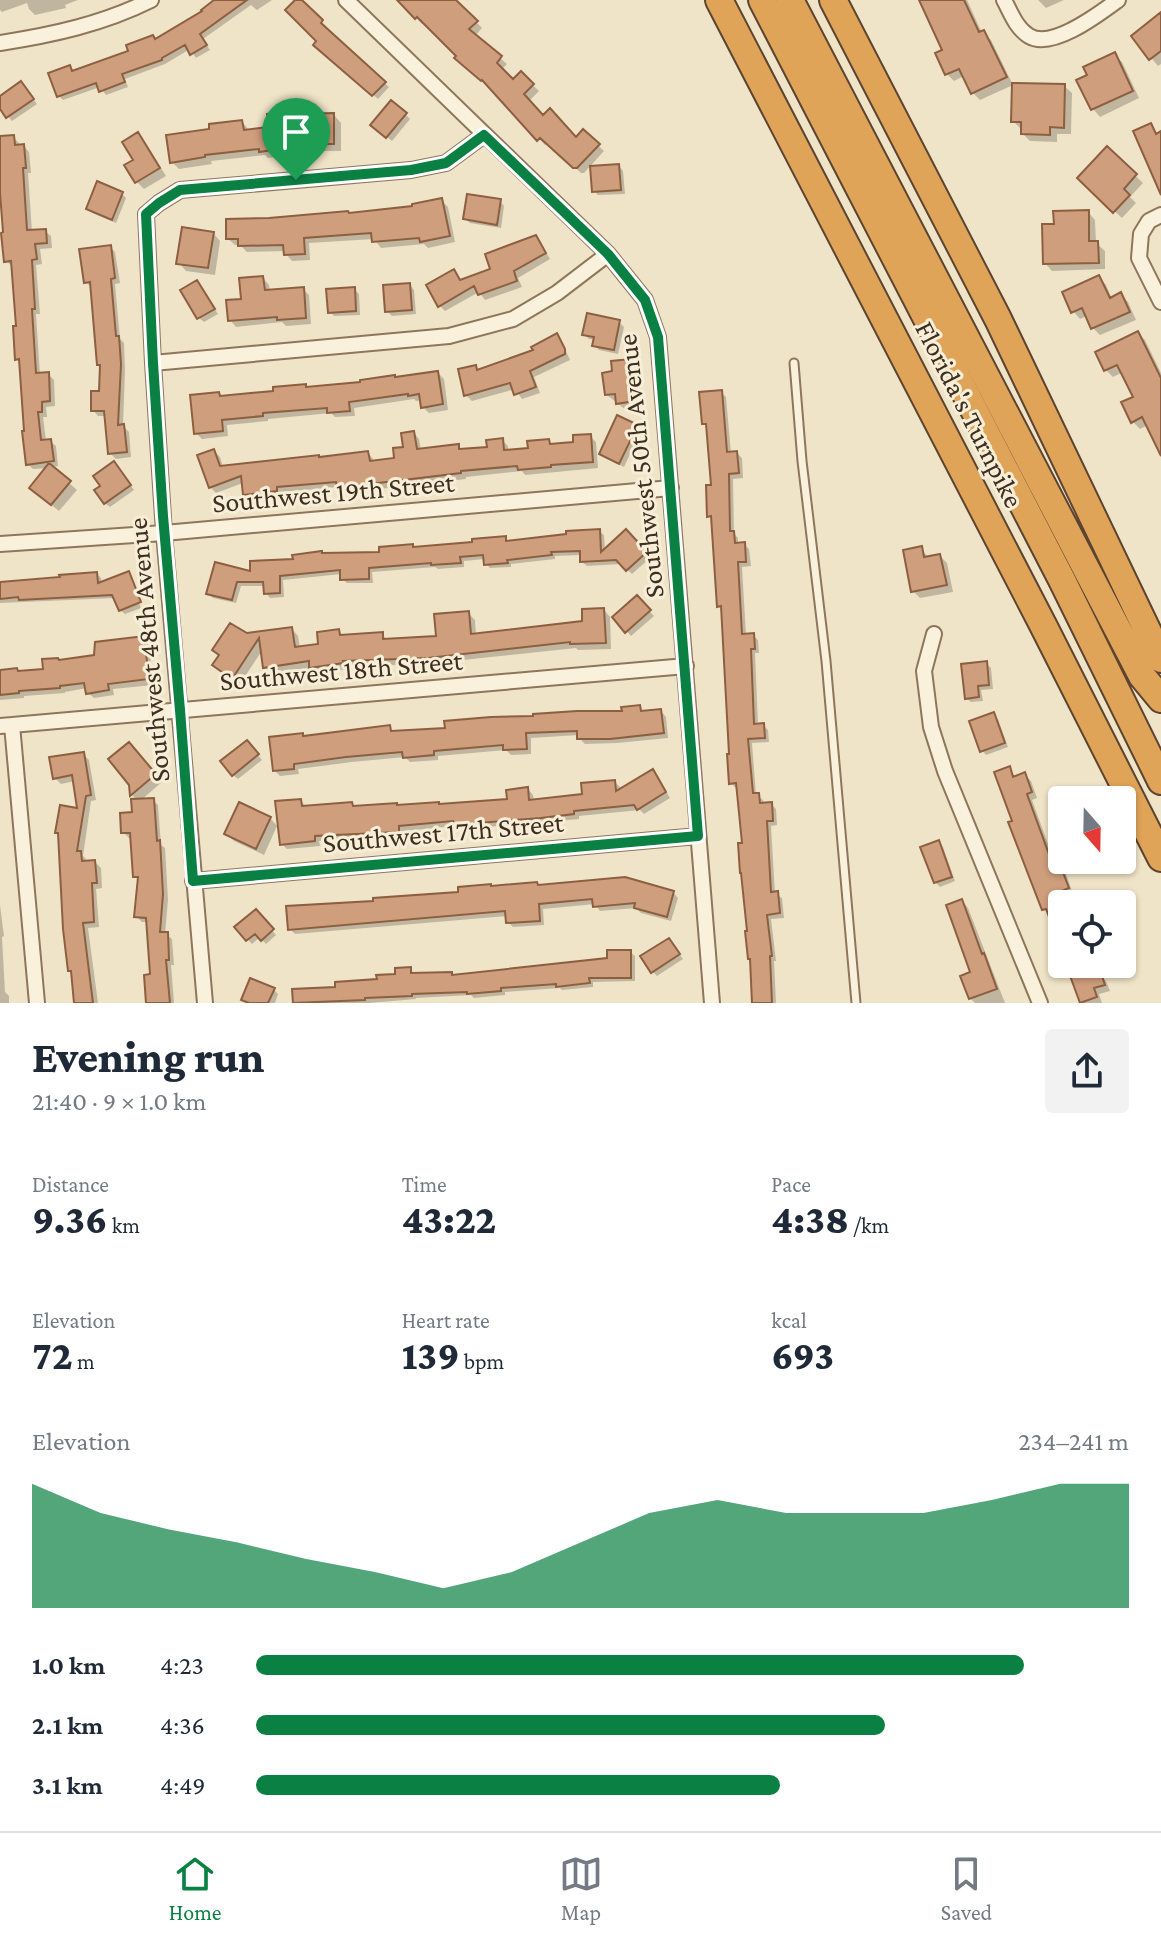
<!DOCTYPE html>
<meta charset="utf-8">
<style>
:root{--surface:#fff;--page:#f2f2f3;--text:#1f2937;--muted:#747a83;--line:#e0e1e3;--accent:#0b8043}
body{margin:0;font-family:"Crimson Pro",serif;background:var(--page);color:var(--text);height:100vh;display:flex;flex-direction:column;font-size:30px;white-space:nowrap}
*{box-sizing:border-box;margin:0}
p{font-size:26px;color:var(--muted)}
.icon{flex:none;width:44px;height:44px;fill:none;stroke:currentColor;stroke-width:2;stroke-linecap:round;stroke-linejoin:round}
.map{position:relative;height:1003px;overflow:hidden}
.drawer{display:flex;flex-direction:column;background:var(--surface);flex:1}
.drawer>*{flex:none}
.needle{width:52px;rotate:160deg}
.tools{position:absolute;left:1048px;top:786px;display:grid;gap:16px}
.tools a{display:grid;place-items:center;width:88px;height:88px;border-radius:8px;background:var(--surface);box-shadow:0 2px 6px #0004;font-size:40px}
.pin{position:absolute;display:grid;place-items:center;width:68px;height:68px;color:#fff;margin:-82px -34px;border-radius:50% 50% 50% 0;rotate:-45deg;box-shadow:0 0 8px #0007}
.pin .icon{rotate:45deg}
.round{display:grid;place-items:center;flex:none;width:84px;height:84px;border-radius:8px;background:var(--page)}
.head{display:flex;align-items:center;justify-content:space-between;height:136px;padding:0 32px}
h1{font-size:44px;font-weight:800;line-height:60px}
.stats{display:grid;grid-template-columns:repeat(3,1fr);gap:12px;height:136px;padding:8px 32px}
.stats div{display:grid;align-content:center}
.stats b{font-size:40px;font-weight:800}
.stats small{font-size:22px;font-weight:400}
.stats p{font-size:22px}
.chart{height:224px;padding:16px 32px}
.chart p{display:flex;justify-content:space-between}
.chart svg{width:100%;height:144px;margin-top:8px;fill:var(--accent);opacity:.7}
ul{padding:0 32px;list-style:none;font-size:26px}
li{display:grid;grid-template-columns:128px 96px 1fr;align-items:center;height:60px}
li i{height:20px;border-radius:10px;background:var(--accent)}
.tab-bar{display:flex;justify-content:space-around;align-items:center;height:112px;border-top:2px solid var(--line);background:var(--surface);font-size:22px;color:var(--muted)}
.tab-bar a{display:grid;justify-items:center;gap:4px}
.tab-bar .active{color:var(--accent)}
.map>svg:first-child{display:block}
.shadow{fill:#0003}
.building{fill:#cf9f7d;stroke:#8d5f41;stroke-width:2}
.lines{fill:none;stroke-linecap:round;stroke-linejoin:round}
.lane-casing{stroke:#8d765c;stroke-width:11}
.street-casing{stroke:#8d765c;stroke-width:18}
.highway-casing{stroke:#5b4430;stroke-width:30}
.lane{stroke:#faf1dc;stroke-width:7}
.street{stroke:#faf1dc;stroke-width:14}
.highway{stroke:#e0a458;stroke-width:26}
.route-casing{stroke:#fff;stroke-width:16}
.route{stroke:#0b8043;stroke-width:10}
.labels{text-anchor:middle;stroke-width:6;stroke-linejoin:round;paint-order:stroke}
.street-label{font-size:28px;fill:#3d2e20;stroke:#f7eed8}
</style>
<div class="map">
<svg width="1161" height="1003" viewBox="0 0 1161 1003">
<rect width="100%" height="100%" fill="#f0e4c8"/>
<!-- shadow -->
<path class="shadow" d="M0,0H78L65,5L66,8L35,15L29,9L27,3L2,12L0,10Z
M218,0H272L257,10L251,5L203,39L210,50L196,58L190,49L165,64L125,79L128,87L106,95L100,87L63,100L59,96L70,67L75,72L156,41L205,12Z
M297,0L326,26L324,28L389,87L378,99L320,49L319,41Z
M400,0H454L482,28L475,36L507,64L501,70L513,82L521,74L539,91L529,101L543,117L576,139L583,131L604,151L584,173H581L548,143L545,145L489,84L488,86L462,64L458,55L425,21L422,24Z
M921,0H967L982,33L991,40L1013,85L980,100L973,93L964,76L954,81L947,74L945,51Z
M1038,0H1064L1046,8Z
M1161,15V64L1158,66L1133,36Z
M1114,55L1122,62L1139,98L1100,117L1093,109L1079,81Z
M1064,86L1072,93L1071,134H1057V142L1030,141L1023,134V128H1020L1013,121Z
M25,89L37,104L12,121L0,106V98Z
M334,115L341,123V151H299V154L268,158L265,155L211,161L212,164L179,169L172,162L212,130L242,122L249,130L271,129L289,116Z
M406,115L410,119L392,141L378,130Z
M138,135L145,142L166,176L144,189L137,182L127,166L136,160Z
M13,137L19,143V146H24L29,152L31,173H28L32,232L45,231L51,236L52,248L40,249L42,264L36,265L40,314H36L40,374H48L54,380L55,406L46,407L47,417H43L46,441H50L56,446L58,466L51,467L77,490L59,511L39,495L48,468L33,469L28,464L22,363L17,359L18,328L13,267L6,261L0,172V138Z
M1107,149L1143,183L1130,197L1136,203L1122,218L1079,178Z
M619,166L623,171L625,194L598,195L594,191Z
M122,194L126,198L116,223L92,213L88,208Z
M441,200L448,207L455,242L428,248L424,244L381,248L374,239L309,243L310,260L292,261L286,254V251L247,252L240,245H235L228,239L350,215L415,208Z
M500,201L504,206L501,228L470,223L465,219Z
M1088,212L1095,220L1096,243L1105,251V269L1052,271L1045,263L1056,226Z
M213,233L220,241L215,275L186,271L179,263Z
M535,238L541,244L550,259L518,278L522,287L485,300L479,292L445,311L439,305L454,271L462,281L493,270Z
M110,247L115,252L120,283L115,284L120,339L124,343L125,371L123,426L129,432L131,457L116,459L110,453L107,416H98L93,410L101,393L102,367L99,364L91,287L86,282Z
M1099,277L1106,285L1112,299L1121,295L1128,302L1136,320L1100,335L1093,328L1087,316L1080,319L1073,311Z
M263,278L269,285L270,291L303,289L309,295L311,324L286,326L282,322L236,327L230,320Z
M197,282L218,314L204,322L199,318Z
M410,285L414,290L416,314L392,316L387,311Z
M354,289L359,294L360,315L334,316L330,312Z
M619,322L624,327L618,354L599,350L594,345L595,340L589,339L584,334Z
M1138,333L1145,340L1161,373V455L1148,425L1140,429L1133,422L1135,397L1123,372L1113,377L1106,370Z
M557,336L562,342L570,360L534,377L540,393L522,399L515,389L472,401L466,395L475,367L480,371L535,351Z
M630,361L637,368L642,408L626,410L607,395L614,373Z
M438,373L444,379L448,410L429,413L423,407L422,400L416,401L414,399L354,408L355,416L335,417L331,413L268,419V421L227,425L228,436L202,439L196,433L219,394L222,398Z
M721,392L726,397L731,453H737L742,458L743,478L733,479L734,534L738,538V545L744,544L749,549L751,566L742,567L746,635H753L758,640L759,653H755L758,725H763L768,730L769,742L752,743L756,795L763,800L764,804H771L776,809L777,825L771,826L775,894L782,898L784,918L771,919L776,961H774L776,1003H755L739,788H736L731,783L732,756L723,609L719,606L714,520L709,516L713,487L708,428L704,423Z
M637,426L641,431L624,467L606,458L601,454Z
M414,433L419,439L421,450L458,447L462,451L489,448L502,440L508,446V452L530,450L549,441L553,446L575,444L590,436L596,442L598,468L525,475L522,471L466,477V479L345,493L339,487L282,492V496L250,499L244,494L243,483L216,493L210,487L214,451L220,457L223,467L368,453L373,459L374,462L396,460Z
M118,468L134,490L110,507L105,503Z
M599,531L604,535L605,551L626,532L650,558L632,574L622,564L587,566L582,562V555L555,556V559L511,564V567L490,568L486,564L485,559L464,561V567L438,569L435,567L372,572L373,583H347L342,579V574L283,580L284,597L270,598L266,593V586H241L236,603L213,598L208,594L252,573L382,554L412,546L416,549L505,538L510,543Z
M921,549L929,558L940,556L947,563L953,592L920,598L913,591Z
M129,573L132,576H129L141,608L125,614L120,610L116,598L0,603V582L5,584L97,574L101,578L102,584Z
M637,598L654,616L631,636L615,617Z
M604,610L610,617L611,649L578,650L576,648L435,663L349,667V669L318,673L312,668L272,674L265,667L263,649L240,684L215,665L246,635L292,629L298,636L300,648L320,645L338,631L344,636L382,634L388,641L439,638L468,613L475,620L476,635L584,622Z
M143,638L149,644L153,685L113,689L114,695L94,698L88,693L87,688L65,692V693L24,696V698L0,700V672L19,673L45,671L60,662L96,657Z
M986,663L991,668L993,689L981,690L983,701L971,702L966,698Z
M640,707L645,713L661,711L666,717L668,738L617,743L585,744L579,738V735L531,738V754L511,755L506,750L438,756V760L410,762L405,757L352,762L298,769L299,774L280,776L274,770L302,735L305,737L390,728L395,733L624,713Z
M993,714L998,719L1008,747L986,755L982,750Z
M251,747L262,760L238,779L233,775Z
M136,752L162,782L140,801L153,800L158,805L161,845L165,848L168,900L165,934L172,939L174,965H171L174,1003H148L152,976L149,922H142L136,916L139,881L135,876L132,838H129L123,832L134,814L138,801L132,795L131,784Z
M83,754L89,760L96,800L91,801L83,856L86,859V863L95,862L101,868L102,888L96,889L99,927L88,928L98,1003H76L73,974L70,970L60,835L57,832L80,810L75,781L61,784L55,778Z
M1009,768L1016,778L1025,775L1031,781L1037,798L1032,800L1056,866L1059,865L1065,871L1073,894L1063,898L1065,904H1062V947L1051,916L1044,909L1015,822Z
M653,772L658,777L670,798L644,814L640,810L579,816V819L547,822L461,829L457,826L403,831L404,837L319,841L320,846L287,849L282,844L300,801L307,807L352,804L355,808L440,806L509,801L528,789L533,795L534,801L585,796L615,782L620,787V791Z
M270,818L277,826L264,855L234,841L226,834Z
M938,842L943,847L955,881L940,887L935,882Z
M539,887L673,892L678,898L671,921L641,913L636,908L600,911L595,904L543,909L544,925L513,927L508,922L507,916L295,934L290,929L375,903Z
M962,901L968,908L1005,1003H975L970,998L972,974Z
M0,905L4,936L2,937L5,992L9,996V1003H0Z
M256,912L276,935L266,944L260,937L252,944L237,928Z
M673,945L683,959L657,976L653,972Z
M630,952L635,956V981L593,982V987L562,990L560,988L505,992V995L474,998L471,995L416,998V999L369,1003H295L294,991L337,988L379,981L397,976L410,969L415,974H451L455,977L609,960Z
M1068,964H1090L1094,977L1100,975L1106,981L1110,991L1099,994L1102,1003H1082Z
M274,990L278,994L275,1003H247L243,999Z"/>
<!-- building -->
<path class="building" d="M214,0H247L200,34L207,45L190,55L185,45L162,58V60L122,74L125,82L99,92L96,83L57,97L48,73L70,65L72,71L128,51L126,45L153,35L155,39L202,11L201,10Z
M295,0H302L323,20L321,23L386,82L372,96L313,45L316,41L285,10Z
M397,0H456L478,21L469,29L502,56L497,63L513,79L521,71L534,84L524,94L543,115L550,108L576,137L583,129L600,144L577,168H573L540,138L537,141L482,80L481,81L454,58L456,56L417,17L415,19Z
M919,0H964L979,32L984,30L1007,77L971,94L959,69L945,75L935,53L942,50Z
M1161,12V51L1149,60L1131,36Z
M1115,52L1133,91L1091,110L1076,80L1087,75L1083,67Z
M21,81L34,99L6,118L0,109V96Z
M1012,83L1065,84L1064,128L1050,127V135L1021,134V122H1011Z
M391,100L407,113L386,138L370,125Z
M288,112V114L334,113V144H292L293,147L259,152V149L205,155V157L170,163L166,135L209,129V124L242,120L244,130L268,127L267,114Z
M1151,123L1156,134L1161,131V195L1133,131Z
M138,132L160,168L135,183L124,165L133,160L122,142Z
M14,135L15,145L24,144L26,168H23L27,230L46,229L47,243L35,244L37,259L32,260L35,309H32L36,373L49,372L50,401L42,402V412H38L41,440L51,439L54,461L26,465L22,431H24L19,359L15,360L13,326H16L11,261L4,262L1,233L3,232L0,193V136Z
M1107,146L1137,174L1124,189L1130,195L1113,213L1077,178Z
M619,164L621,190L592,192L590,166Z
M97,181L123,192L112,220L86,209Z
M467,194L501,199L497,225L463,219Z
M442,198L450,236L420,242L419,238L372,242L371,233L304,238L305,254L284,255L283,245L238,246V239H226V219L269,218L348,211L349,213L412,206V204Z
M1089,210V241H1098L1099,263L1043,264L1042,224H1054L1053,211Z
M182,227L214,232L208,268L176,264Z
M536,235L546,253L514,271L517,281L478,295L474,286L438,307L426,285L454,269L460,280L490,269L485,254Z
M111,245L115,278L111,279L116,336H119L121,364L118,425L124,424L127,452L108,454L104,411H91V391H99L100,365H97L90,282L84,283L79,249Z
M1099,275L1110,298L1121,292L1130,312L1091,329L1082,308L1071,313L1062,292Z
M263,276L265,290L304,287L306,318L277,320V317L228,321L226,300L241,299L239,278Z
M197,280L215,309L197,319L180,290Z
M410,283L412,310L385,312L383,285Z
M355,287L356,311L328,313L326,289Z
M587,313L620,320L614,350L592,346L594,337L582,335Z
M1138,331L1161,378V456L1142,417L1131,423L1121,402L1133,397L1117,365L1104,371L1095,352Z
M557,333L565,349V354L530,371L536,387L514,395L510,383L464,396L458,369L476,365L477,370L533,350L531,347Z
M631,359L635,401L616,404L615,394L605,395L602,373L612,371L611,361Z
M438,371L443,404L421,408L419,394L408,396V394L349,402L350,411L327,413V408L263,413V416L222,420L223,431L194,434L190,395L219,392L220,396L273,391V387L306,384V387L360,382V380L395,375V377Z
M722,390L727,452L737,451L739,473L729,474L730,531H734L735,543L745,542L746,562H738L742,634L754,633L755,649H751L754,724L764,723L765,738L748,739L753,793H759L760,803L772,802L773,821H767L771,892L778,891L780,913L767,915L772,956H770L772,1003H752L750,959H748L745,931H747L741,873H740L738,843H742L736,783L729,784L727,754H729L721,606L717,607L711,516L707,517L706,485H711L706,424H702L699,392Z
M617,415L638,425L619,464L599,454Z
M414,431L417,449L459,444V449L487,447L486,440L503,438L504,450L528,448L527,441L549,439L550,444L573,442V435L591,434L593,462L551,465V467L518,470L517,466L461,471V473L337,488L336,482L277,487V491L243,495L241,476L209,488L197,455L214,449L220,466L319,455V457L368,451L370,461L394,458L393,448L403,447L401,433Z
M114,461L131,485L104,504L94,490L100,486L93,476Z
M49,463L71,481L51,505L29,488Z
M600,529L601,552L626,529L647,552L626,571L616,560L580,562V551L551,552L552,555L507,560L508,563L484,565L483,555L460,557L461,563L431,565V563L369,568V579L340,580V570L280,576V593L264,594L263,582H237L232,600L206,594L215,562L250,571V561L293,559L292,555L322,551V553L379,552V547L413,544V547L472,542V539L506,536V541L566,534V531Z
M922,546L924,557L940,554L947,585L911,592L903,550Z
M129,571L141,602L119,611L112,595L19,600L18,597L0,599V582L60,577L59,575L97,572L98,583Z
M637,595L651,610L625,633L612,617Z
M604,608L606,643L570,644V642L428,658L343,661L344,663L309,668V661L263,668L259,638L232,679L212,665L219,655L212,650L230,623L247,633L292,627L295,647L318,644L317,632L339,629L340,635L383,632V639L436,636L434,614L469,611L471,634L582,621V609Z
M144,636L149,679L108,684L109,690L86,694L84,683L60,686V688L19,691V693L0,695V670L17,668L18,671L43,669L42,659L58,658L59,660L94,655L95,642Z
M987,661L989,685L978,686L979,697L965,699L961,664Z
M640,705L641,711L661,709L664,733L610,739H577V731L526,733L527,749L503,750V745L434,751V755L403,758L402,752L346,757L294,764V769L273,771L269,737L303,733V736L390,725L391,731L445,728L444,721L491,717L533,716V714L577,711H622L621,707Z
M994,712L1005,743L980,752L969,721Z
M247,740L259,754L232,776L220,761Z
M129,742L156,774L130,796L129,785L108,759Z
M84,752L91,795L86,796L77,851H81L82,861L95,860L97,883H92L94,922L83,923L93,1003H74L71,971H68L63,929L58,833H55L60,805L77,808L72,775L53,779L49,757Z
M1010,766L1013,777L1025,772L1032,792L1027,794L1053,865L1059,862L1069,888L1059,892L1062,901V948H1061L1046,909L1042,910L1008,822L1012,821L994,772Z
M653,769L666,792L637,810L634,805L574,811V814L541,818L453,825V821L399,826V832L315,836V841L280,845L275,801L301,799L302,806L352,802L353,806L397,803V805L439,802V804L507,799L506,790L528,787L529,800L582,794L581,783L615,780L616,791Z
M154,798L157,841L160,840L163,894L160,932H168L169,960H166L170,1003H146L144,975L150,974L146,918L134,917L138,877H133L130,833H121L120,813L132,812L131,799Z
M239,802L271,817L256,849L224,834Z
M939,840L952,877L934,883L920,847Z
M625,877L674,891L667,917L634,908L635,903L593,907L592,899L539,904L540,921L506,923L505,911L288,930L286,906L373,901V898L458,892V887L491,884V886L537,882L538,885Z
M962,899L982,954L984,953L997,989L969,999L960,976L970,972L946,905Z
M256,909L274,929L261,941L255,934L246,941L234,927Z
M669,938L680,954L651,973L640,956Z
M607,950H631V978H589L590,983L556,987V984L501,988V991L467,994V992L412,994V996L365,998V1000L293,1003L292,989L335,987V982L377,979L376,975L395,974V968L411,967V973L452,972V975L607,958Z
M1088,967L1091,976L1101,973L1105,985L1094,988L1097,997L1080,1003L1069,973Z
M250,978L275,988L268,1003H249L241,1000Z"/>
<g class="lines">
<!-- lane casing -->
<g class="lane-casing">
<path id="lane" d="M794,363L802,461L826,661L856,1003"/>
</g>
<!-- street casing -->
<g class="street-casing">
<path id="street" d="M346,0L608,254L645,300L658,337L712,1003
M1004,0C1011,13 1016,28 1029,36C1052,50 1099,14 1118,0
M0,43C52,35 103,24 151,0
M1161,215L1149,221L1141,234L1139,258L1161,302
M153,363L449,336L513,319L557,293L608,254
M0,544L164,533L671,488
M934,634L924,671L931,727L945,771L1040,1003
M12,725L37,1003
M0,726L686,666
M193,881L698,836
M205,1003L164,533L153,363L146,214L159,203L180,190L411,170L446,163L484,135"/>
</g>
<!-- highway casing -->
<g class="highway-casing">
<path id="highway" d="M719,0L1043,625L1161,858
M762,0L1062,580L1161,781
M790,0L1142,676L1161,699
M833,0L998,319L1161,659"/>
</g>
<!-- lane -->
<use href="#lane" class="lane"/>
<!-- street -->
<use href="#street" class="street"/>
<!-- highway -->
<use href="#highway" class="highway"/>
</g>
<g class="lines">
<!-- route casing -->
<g class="route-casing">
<path id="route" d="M484,135L608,254L645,300L658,337L698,836L193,881L180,710L163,516L153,363L146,214L159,203L180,190L411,170L446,163Z"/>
</g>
<!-- route -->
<use href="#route" class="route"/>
</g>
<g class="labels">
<!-- street labels -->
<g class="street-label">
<text transform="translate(970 414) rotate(63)" y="10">Florida's Turnpike</text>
<text transform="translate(640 466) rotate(-96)" y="10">Southwest 50th Avenue</text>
<text transform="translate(333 492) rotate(-5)" y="10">Southwest 19th Street</text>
<text transform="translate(148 650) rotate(-95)" y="10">Southwest 48th Avenue</text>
<text transform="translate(341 670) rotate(-5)" y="10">Southwest 18th Street</text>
<text transform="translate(443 832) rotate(-5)" y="10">Southwest 17th Street</text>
</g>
</g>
</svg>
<div class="tools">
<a><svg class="needle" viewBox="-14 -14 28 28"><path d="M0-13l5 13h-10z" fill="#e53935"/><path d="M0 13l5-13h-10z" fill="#747a83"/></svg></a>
<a><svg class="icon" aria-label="locate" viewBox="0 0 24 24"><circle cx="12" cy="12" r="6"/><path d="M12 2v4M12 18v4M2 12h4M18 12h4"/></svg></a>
</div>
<div class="pin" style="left:296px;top:180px;background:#1e9e55"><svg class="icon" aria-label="arrive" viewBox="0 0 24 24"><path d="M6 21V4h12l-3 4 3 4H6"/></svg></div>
</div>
<section class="drawer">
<div class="head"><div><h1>Evening run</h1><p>21:40 · 9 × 1.0 km</p></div><a class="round"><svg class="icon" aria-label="share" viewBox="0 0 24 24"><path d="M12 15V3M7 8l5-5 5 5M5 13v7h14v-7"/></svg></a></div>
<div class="stats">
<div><p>Distance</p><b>9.36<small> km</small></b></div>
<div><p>Time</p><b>43:22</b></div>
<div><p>Pace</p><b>4:38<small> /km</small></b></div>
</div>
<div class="stats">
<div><p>Elevation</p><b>72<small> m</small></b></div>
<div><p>Heart rate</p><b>139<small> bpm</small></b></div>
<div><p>kcal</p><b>693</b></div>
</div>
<div class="chart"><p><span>Elevation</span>234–241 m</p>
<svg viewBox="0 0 160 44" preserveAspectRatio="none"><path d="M0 44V6L10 15L20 20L30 24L40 29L50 33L60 38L70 33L80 24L90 15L100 11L110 15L120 15L130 15L140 11L150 6L160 6V44z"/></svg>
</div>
<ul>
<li><b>1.0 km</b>4:23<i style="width:88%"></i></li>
<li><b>2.1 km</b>4:36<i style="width:72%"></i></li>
<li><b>3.1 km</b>4:49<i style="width:60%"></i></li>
</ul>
</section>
<nav class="tab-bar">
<a class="active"><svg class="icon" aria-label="home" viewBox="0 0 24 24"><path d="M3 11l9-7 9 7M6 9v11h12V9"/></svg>Home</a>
<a><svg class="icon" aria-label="map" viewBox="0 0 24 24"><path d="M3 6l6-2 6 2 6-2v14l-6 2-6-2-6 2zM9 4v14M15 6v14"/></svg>Map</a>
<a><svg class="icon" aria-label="saved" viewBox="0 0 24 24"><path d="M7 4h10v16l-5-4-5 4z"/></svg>Saved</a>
</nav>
